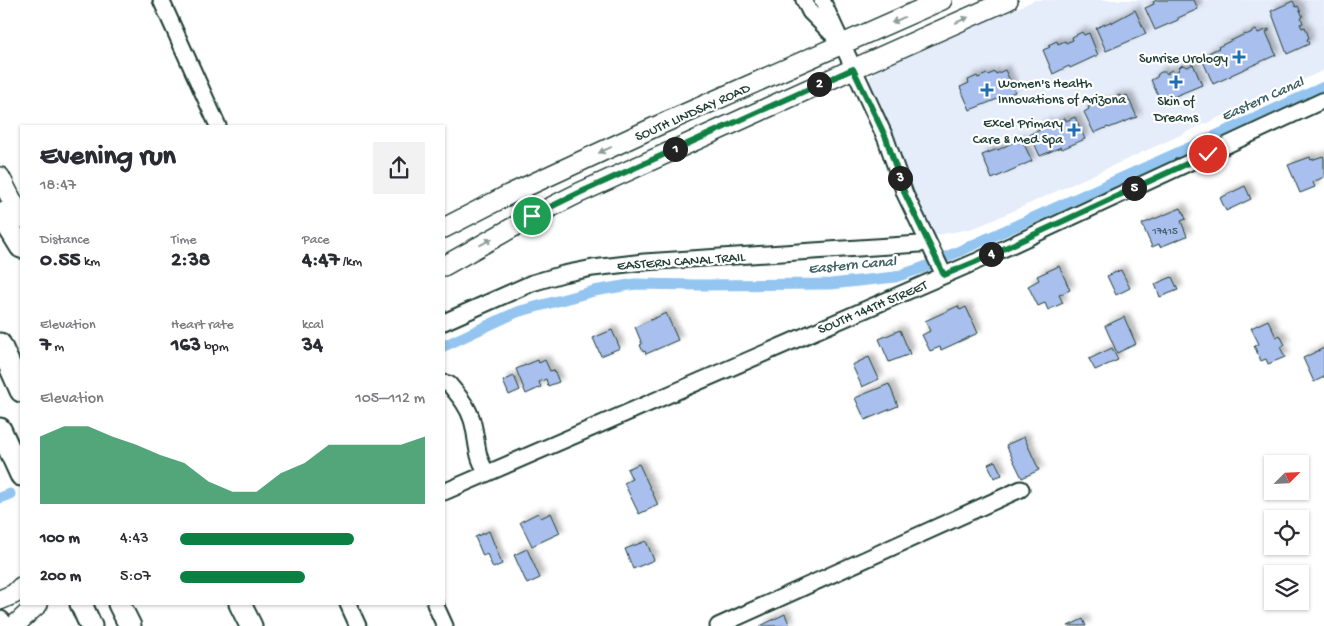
<!DOCTYPE html>
<meta charset="utf-8">
<style>
:root{--surface:#fff;--page:#f2f2f3;--text:#2b2b33;--muted:#7c7c81;--accent:#0b8043}
body{margin:0;font-family:"Gochi Hand",sans-serif;background:var(--page);color:var(--text);height:100vh;display:flex;flex-direction:column;font-size:19px;white-space:nowrap}
*{box-sizing:border-box;margin:0}
p{font-size:16px;color:var(--muted)}
.icon{flex:none;width:28px;height:28px;fill:none;stroke:currentColor;stroke-width:2;stroke-linecap:round;stroke-linejoin:round}
.map{position:relative;flex:1;overflow:hidden}
.sheet{position:absolute;left:20px;top:125px;width:425px;height:480px;display:flex;flex-direction:column;background:var(--surface);border-radius:0px;box-shadow:0 1px 4px #0004}
.sheet>*{flex:none}
.needle{width:32px;rotate:66deg}
.buttons{position:absolute;left:1264px;top:455px;display:grid;gap:10px}
.buttons a{display:grid;place-items:center;width:45px;height:45px;border-radius:0px;background:var(--surface);box-shadow:0 1px 4px #0004;font-size:25px}
.pin{position:absolute;display:grid;place-items:center;width:42px;height:42px;color:#fff;margin:-21px;border:2px solid #fff;border-radius:50%;box-shadow:0 1px 5px #0007}
.km{position:absolute;width:25px;height:25px;margin:-12px;border-radius:50%;background:#222;color:#fff;font-size:14px;line-height:25px;text-align:center}
.round{display:grid;place-items:center;flex:none;width:52px;height:52px;border-radius:0px;background:var(--page)}
.overview{display:flex;align-items:center;justify-content:space-between;height:85px;padding:0 20px}
h1{font-size:28px;font-weight:800;line-height:38px}
.metrics{display:grid;grid-template-columns:repeat(3,1fr);gap:8px;height:85px;padding:5px 20px}
.metrics div{display:grid;align-content:center}
.metrics b{font-size:21px;font-weight:800}
.metrics small{font-size:14px;font-weight:400}
.metrics p{font-size:14px}
.chart{height:140px;padding:10px 20px}
.chart p{display:flex;justify-content:space-between}
.chart svg{width:100%;height:90px;margin-top:5px;fill:var(--accent);opacity:.7}
ul{padding:0 20px;list-style:none;font-size:16px}
li{display:grid;grid-template-columns:80px 60px 1fr;align-items:center;height:38px}
li i{height:12px;border-radius:6px;background:var(--accent)}
.map>svg:first-child{display:block}
.built{fill:#e5ecfa}
.lines{fill:none;stroke-linecap:round;stroke-linejoin:round}
.canal{stroke:#93c5f0;stroke-width:11}
.building{fill:#a9bfed;stroke:#1f3d34;filter:url(#shadow)}
.minor-casing{stroke:#1f3d34;stroke-width:19}
.major-casing{stroke:#1f3d34;stroke-width:22}
.highway-casing{stroke:#1f3d34;stroke-width:25}
.minor{stroke:#fff;stroke-width:15}
.major{stroke:#fff;stroke-width:19}
.highway{stroke:#fff;stroke-width:21}
.oneway{fill:#8f9e9a}
.route-casing{stroke:#fff;stroke-width:10}
.route{stroke:#0b8043;stroke-width:6}
.poi-dot{fill:#1f6fb2;stroke:#fff;stroke-width:2}
.labels{text-anchor:middle;stroke-width:4.5;stroke-linejoin:round;paint-order:stroke}
.number-label{font-size:11px;fill:#425e62}
.poi-label{font-size:14px;fill:#1f3d34;stroke:#fff;text-anchor:end}
.street-label{font-size:14px;fill:#1f3d34;stroke:#fff}
.water-label{font-size:15px;font-style:italic;fill:#3c5f63;stroke:#fff}
</style>
<div class="map">
<svg width="1324" height="626" viewBox="0 0 1324 626">
<defs>
<filter id="shadow"><feDropShadow dx="4.5" dy="-4.5" stdDeviation="2.5" flood-color="#0004"/></filter>
</defs>
<rect width="100%" height="100%" fill="#fff"/>
<filter id="ink" filterUnits="userSpaceOnUse"><feTurbulence type="fractalNoise" baseFrequency=".02" numOctaves="2"/><feDisplacementMap in="SourceGraphic" scale="10" xChannelSelector="R" yChannelSelector="G"/><feConvolveMatrix kernelMatrix="1 2 1 2 8 2 1 2 1" color-interpolation-filters="sRGB"/></filter>
<g filter="url(#ink)">
<!-- built -->
<path class="built" d="M1035,0H1324V70L984,224L970,229L932,236L909,187L870,90V77L874,73L880,69Z"/>
<g class="lines">
<!-- canal -->
<path class="canal" d="M444,346L517,312L594,291L635,284L697,285L831,284L895,277L922,268L1324,87
M0,498L10,494"/>
</g>
<!-- building -->
<path class="building" d="M1157,0H1194L1198,9L1178,18V20L1155,30L1145,8L1154,4L1153,2Z
M1293,1L1296,7L1298,6L1303,17L1301,18L1303,23L1300,24L1302,28L1305,27L1309,38L1307,39L1309,44L1287,54L1271,11Z
M1135,10L1146,34L1106,51L1096,28L1112,21L1111,23Z
M1269,29V31L1266,32L1276,55L1231,75V76L1213,84L1202,59L1209,55L1208,53L1219,48L1218,47L1245,34L1246,35L1256,30L1258,33Z
M1082,32L1084,35L1089,33L1098,55L1070,68L1069,66L1053,74L1043,50L1050,47L1048,45L1057,41L1058,44L1065,41L1066,43L1073,40L1072,37Z
M1193,64L1202,85L1161,102L1151,80L1157,77L1158,74L1161,72H1165L1168,74V72L1172,70L1174,73L1178,71L1179,68L1182,65L1188,67Z
M1005,70L1015,92L970,110L960,87L969,83L968,80L977,76L978,78L987,74L988,75L995,72L996,74Z
M1120,95L1121,98L1127,95L1137,117L1109,128L1108,127L1094,133L1084,112L1089,109L1088,107L1099,102L1100,104L1106,102L1107,104L1110,103L1109,100Z
M1075,117L1085,139L1062,149L1061,147L1040,156L1030,134L1040,130L1038,127L1048,123V125L1065,118L1066,121Z
M1021,138L1032,161L992,179L982,155L998,149V150Z
M1323,156L1324,158V177L1313,182L1315,187L1300,193L1288,165L1310,157L1311,160Z
M1245,186L1251,199L1226,211L1220,198Z
M1181,208L1186,219L1181,221L1187,236L1160,247L1159,244L1152,247L1142,224Z
M1059,266L1070,290L1059,295L1063,303L1048,310L1045,303L1038,306L1028,286L1039,280L1037,276Z
M1121,270L1130,288L1116,295L1107,276Z
M1172,277L1178,290L1160,297L1155,284Z
M958,306L960,310L966,307L978,333L941,350L940,347L930,351L922,335L930,331L925,321Z
M666,313L678,340L646,354L645,351L643,352L640,345L642,344L635,327Z
M1124,317L1136,344L1117,353L1105,326Z
M1268,320L1276,337L1280,335L1285,345L1280,347L1285,357L1268,364L1266,359L1261,361L1254,346L1259,344L1251,328Z
M612,330L620,348L601,356L593,338Z
M900,330L910,354L889,362L879,339Z
M1112,348L1118,360L1095,370L1089,359Z
M1324,348V377L1314,382L1303,358Z
M869,357L879,379L862,387L852,365Z
M538,360L539,363L545,360L550,371L554,370L559,382L548,386L546,379L539,382L541,387L526,394L516,369Z
M514,376L520,390L509,395L503,381Z
M889,384L898,406L865,420L855,398Z
M1024,437L1039,470L1022,478L1006,445Z
M995,461L1002,475L994,478L988,464Z
M639,464L658,505L639,514L624,483L632,479L627,469Z
M538,513L541,518L551,513L560,533L532,546L520,522Z
M489,531L502,564L493,568L487,554L483,556L475,537Z
M646,541L654,560L633,569L625,549Z
M527,549L540,578L527,584L514,555Z
M785,614L790,626H760Z
M1083,619L1086,626H1068Z"/>
<g class="lines">
<!-- minor casing -->
<g class="minor-casing">
<path id="minor" d="M161,0L218,126
M804,0L810,12L835,37
M822,0L886,139L905,194L944,275
M444,322L532,283L563,274L593,268L644,262L920,244L927,242
M444,383L449,384C458,395 468,406 472,420C476,433 476,447 480,459C482,464 484,469 487,473
M444,492L975,262L1324,100
M348,604L358,626
M435,604L445,626
M718,626L1021,489"/>
</g>
<!-- major casing -->
<g class="major-casing">
<path id="major" d="M0,177L21,218
M444,228L510,194L657,126L942,0
M444,266L533,216L579,193L853,69L1008,0
M0,600L14,594L21,587
M14,626L38,604"/>
</g>
<!-- highway casing -->
<g class="highway-casing">
<path id="highway" d="M0,213L21,247
M0,344L21,391
M0,429L21,475
M81,604L91,626
M119,604L130,626
M240,604L251,626
M0,622L2,626"/>
</g>
<!-- minor -->
<use href="#minor" class="minor"/>
<!-- major -->
<use href="#major" class="major"/>
<!-- highway -->
<use href="#highway" class="highway"/>
</g>
<!-- one-way arrows -->
<defs><path id="oneway-solid" d="M-6-.8H1V-3.2L6.5 0L1 3.2V.8H-6Z" transform="scale(1.25)"/></defs>
<g class="oneway">
<use href="#oneway-solid" transform="translate(898 20) rotate(156)"/>
<use href="#oneway-solid" transform="translate(962 20) rotate(-24)"/>
<use href="#oneway-solid" transform="translate(605 150) rotate(155)"/>
<use href="#oneway-solid" transform="translate(486 242) rotate(-29)"/>
</g>
</g>
<g class="lines" filter="url(#ink)">
<!-- route casing -->
<g class="route-casing">
<path id="route" d="M532,216L579,193L853,69L886,138L905,194L944,275L975,262L1208,154"/>
</g>
<!-- route -->
<use href="#route" class="route"/>
</g>
<!-- markers -->
<g class="poi-dot">
<path d="M1236.5 49.5h5v5h5v5h-5v5h-5v-5h-5v-5h5z"/>
<path d="M1173.5 74.5h5v5h5v5h-5v5h-5v-5h-5v-5h5z"/>
<path d="M984.5 82.5h5v5h5v5h-5v5h-5v-5h-5v-5h5z"/>
<path d="M1071.5 122.5h5v5h5v5h-5v5h-5v-5h-5v-5h5z"/>
</g>
<g class="labels">
<!-- number labels -->
<g class="number-label">
<text x="1165" y="234">17415</text>
</g>
<!-- poi labels -->
<g class="poi-label">
<text x="1228" y="62">Sunrise Urology</text>
<text x="998" y="87" text-anchor="start">Women's Health<tspan x="998" dy="16">Innovations of Arizona</tspan></text>
<text x="1176" y="105" text-anchor="middle">Skin of<tspan x="1176" dy="16">Dreams</tspan></text>
<text x="1063" y="127">Excel Primary<tspan x="1063" dy="16">Care &amp; Med Spa</tspan></text>
</g>
<!-- street labels -->
<g class="street-label">
<text transform="translate(692 111) rotate(-24)" y="5">SOUTH LINDSAY ROAD</text>
<text transform="translate(681 260) rotate(-4)" y="5">EASTERN CANAL TRAIL</text>
<text transform="translate(872 306) rotate(-23)" y="5">SOUTH 144TH STREET</text>
</g>
<!-- water labels -->
<g class="water-label">
<text transform="translate(1262 98) rotate(-24)" y="5">Eastern Canal</text>
<text transform="translate(852 264) rotate(-5)" y="5">Eastern Canal</text>
</g>
</g>
</svg>
<div class="buttons">
<a><svg class="needle" viewBox="-14 -14 28 28"><path d="M0-13l5 13h-10z" fill="#e53935"/><path d="M0 13l5-13h-10z" fill="#7c7c81"/></svg></a>
<a><svg class="icon" aria-label="locate" viewBox="0 0 24 24"><circle cx="12" cy="12" r="6"/><path d="M12 2v4M12 18v4M2 12h4M18 12h4"/></svg></a>
<a><svg class="icon" aria-label="layers" viewBox="0 0 24 24"><path d="M12 4l9 5-9 5-9-5zM3 14l9 5 9-5"/></svg></a>
</div>
<div class="pin" style="left:532px;top:216px;background:#1e9e55"><svg class="icon" aria-label="arrive" viewBox="0 0 24 24"><path d="M6 21V4h12l-3 4 3 4H6"/></svg></div>
<div class="pin" style="left:1208px;top:154px;background:#d93025"><svg class="icon" aria-label="check" viewBox="0 0 24 24"><path d="M5 12l5 5 9-10"/></svg></div>
<b class="km" style="left:675px;top:149px">1</b>
<b class="km" style="left:819px;top:84px">2</b>
<b class="km" style="left:900px;top:178px">3</b>
<b class="km" style="left:991px;top:254px">4</b>
<b class="km" style="left:1134px;top:188px">5</b>
<section class="sheet">
<div class="overview"><div><h1>Evening run</h1><p>18:47</p></div><a class="round"><svg class="icon" aria-label="share" viewBox="0 0 24 24"><path d="M12 15V3M7 8l5-5 5 5M5 13v7h14v-7"/></svg></a></div>
<div class="metrics">
<div><p>Distance</p><b>0.55<small> km</small></b></div>
<div><p>Time</p><b>2:38</b></div>
<div><p>Pace</p><b>4:47<small> /km</small></b></div>
</div>
<div class="metrics">
<div><p>Elevation</p><b>7<small> m</small></b></div>
<div><p>Heart rate</p><b>163<small> bpm</small></b></div>
<div><p>kcal</p><b>34</b></div>
</div>
<div class="chart"><p><span>Elevation</span>105–112 m</p>
<svg viewBox="0 0 160 44" preserveAspectRatio="none"><path d="M0 44V11L10 6L20 6L30 11L40 15L50 20L60 24L70 33L80 38L90 38L100 29L110 24L120 15L130 15L140 15L150 15L160 11V44z"/></svg>
</div>
<ul>
<li><b>100 m</b>4:43<i style="width:71%"></i></li>
<li><b>200 m</b>5:07<i style="width:51%"></i></li>
</ul>
</section>
</div>
